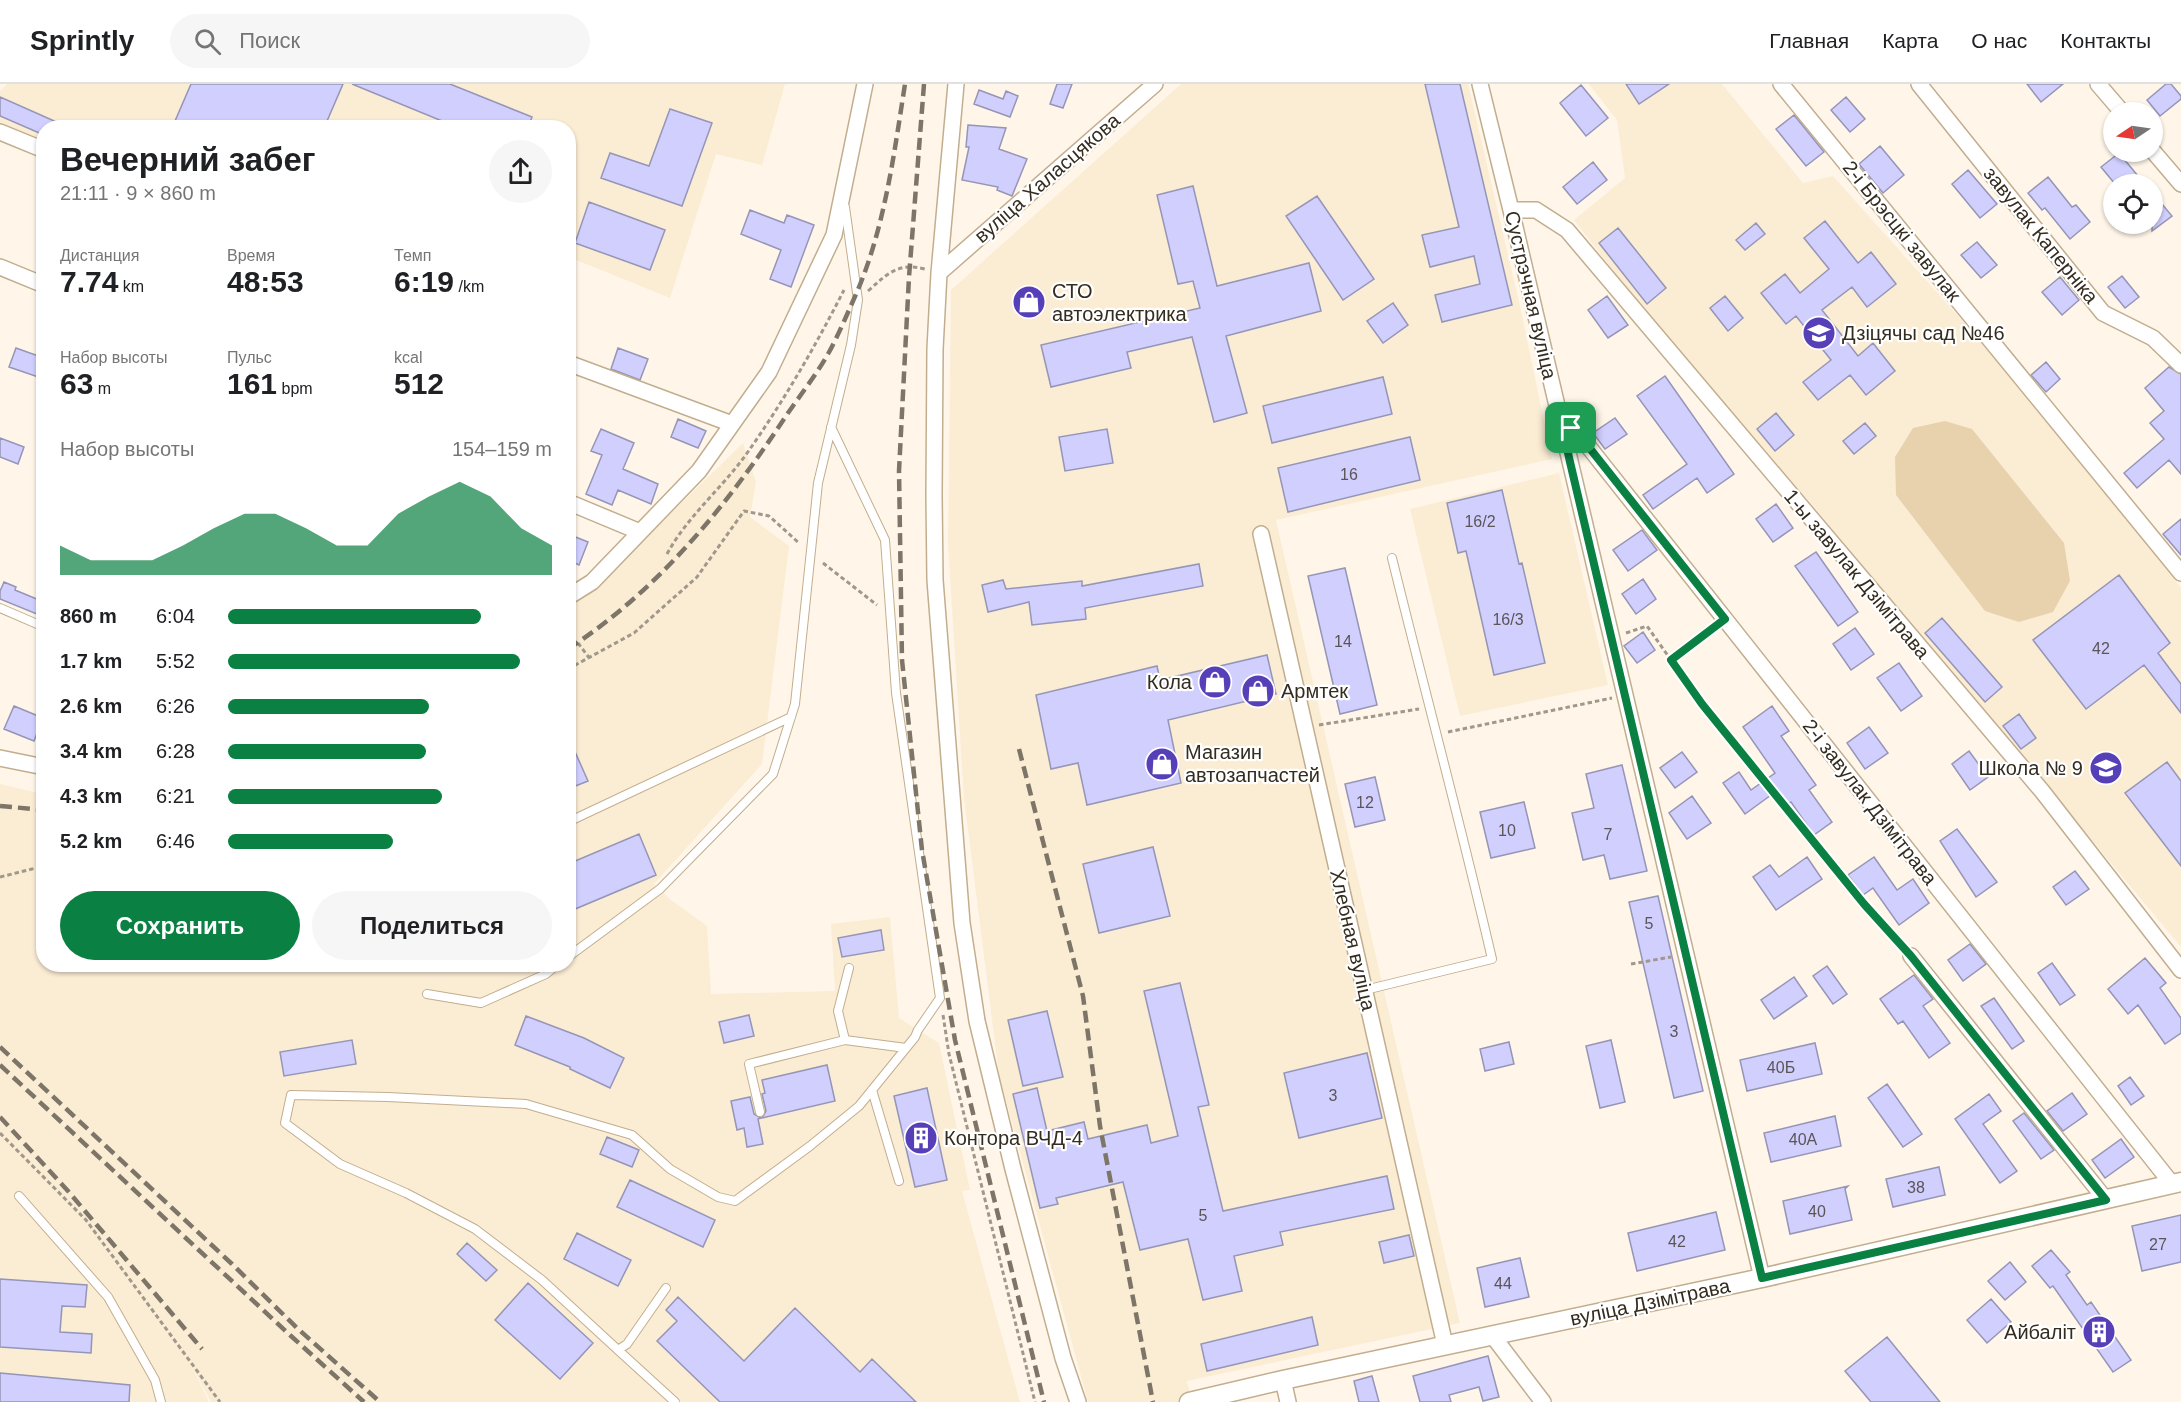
<!DOCTYPE html>
<html lang="ru">
<meta charset="utf-8">
<style>
:root{--surface:#fff;--page:#f6f6f6;--text:#202124;--muted:#757577;--line:#e0e0e0;--accent:#0b8043}
body{margin:0;font-family:Helvetica,sans-serif;background:var(--page);color:var(--text);height:100vh;display:flex;flex-direction:column;font-size:22px;white-space:nowrap}
*{box-sizing:border-box;margin:0}
p{font-size:20px;color:var(--muted)}
.icon{flex:none;width:33px;height:33px;fill:none;stroke:currentColor;stroke-width:2;stroke-linecap:round;stroke-linejoin:round}
.map{position:relative;flex:1;overflow:hidden}
.details{position:absolute;left:36px;top:36px;width:540px;height:852px;display:flex;flex-direction:column;background:var(--surface);border-radius:24px;box-shadow:0 2px 4px #0004}
.details>*{flex:none}
.needle{width:39px;rotate:257deg}
.controls{position:absolute;left:2103px;top:18px;display:grid;gap:12px}
.controls a{display:grid;place-items:center;width:60px;height:60px;border-radius:50%;background:var(--surface);box-shadow:0 2px 4px #0004;font-size:30px}
.pin{position:absolute;display:grid;place-items:center;width:51px;height:51px;color:#fff;margin:-26px;border-radius:12px;box-shadow:0 3px 9px #0006}
.round{display:grid;place-items:center;flex:none;width:63px;height:63px;border-radius:32px;background:var(--page)}
.head{display:flex;align-items:center;justify-content:space-between;height:102px;padding:0 24px}
h1{font-size:33px;font-weight:800;line-height:45px}
.metrics{display:grid;grid-template-columns:repeat(3,1fr);gap:9px;height:102px;padding:6px 24px}
.metrics div{display:grid;align-content:center}
.metrics b{font-size:30px;font-weight:800}
.metrics small{font-size:16px;font-weight:400}
.metrics p{font-size:16px}
.chart{height:168px;padding:12px 24px}
.chart p{display:flex;justify-content:space-between}
.chart svg{width:100%;height:108px;margin-top:6px;fill:var(--accent);opacity:.7}
.primary-button{display:flex;gap:12px;margin-top:auto;padding:12px 24px}
.primary-button a{flex:1;height:69px;border-radius:36px;background:var(--accent);color:#fff;font-size:24px;font-weight:800;line-height:69px;text-align:center}
.primary-button a+a{background:var(--page);color:var(--text)}
ul{padding:0 24px;list-style:none;font-size:20px}
li{display:grid;grid-template-columns:96px 72px 1fr;align-items:center;height:45px}
li i{height:15px;border-radius:8px;background:var(--accent)}
header{display:flex;align-items:center;gap:36px;box-sizing:border-box;height:84px;padding:0 30px;background:var(--surface);border-bottom:2px solid var(--line)}
header strong{font-size:28px}
nav{display:flex;gap:33px;margin-inline-start:auto;font-size:21px}
.search{width:420px;height:54px;background:var(--page);display:flex;align-items:center;gap:15px;box-sizing:border-box;padding:0 21px;border-radius:33px;color:var(--muted);font-size:22px}
.map>svg:first-child{display:block}
.built{fill:#fbecd4}
.green{fill:#e8d2ae}
.building{fill:#d0cffe;stroke:#9595b7;stroke-width:1.5}
.lines{fill:none;stroke-linecap:round;stroke-linejoin:round}
.service-casing{stroke:#c2ae8e;stroke-width:10}
.minor-casing{stroke:#c2ae8e;stroke-width:18}
.tertiary-casing{stroke:#c2ae8e;stroke-width:21}
.path{stroke:#a0988b;stroke-width:3;stroke-dasharray:4.5 3;stroke-linecap:butt}
.service{stroke:#fff;stroke-width:8}
.minor{stroke:#fff;stroke-width:15}
.tertiary{stroke:#fff;stroke-width:18}
.rail{stroke:#7d7568;stroke-width:4.5;stroke-dasharray:12 6;stroke-linecap:butt}
.route-casing{stroke:#fff;stroke-width:12}
.route{stroke:#0b8043;stroke-width:8}
.labels{text-anchor:middle;stroke-width:4.5;stroke-linejoin:round;paint-order:stroke}
.number-label{font-size:16px;fill:#5b5557}
.street-label{font-size:20px;fill:#342c1f;stroke:#fff}
.poi-label{font-size:20px;fill:#342c1f;stroke:#fff;text-anchor:start}
</style>
<header>
<strong>Sprintly</strong>
<div class="search"><svg class="icon" aria-label="search" viewBox="0 0 24 24"><circle cx="10" cy="10" r="6"/><path d="M15 15l6 6"/></svg>Поиск</div>
<nav><a>Главная</a><a>Карта</a><a>О нас</a><a>Контакты</a></nav>
</header>
<div class="map">
<svg width="2181" height="1318" viewBox="0 0 2181 1318">
<rect width="100%" height="100%" fill="#fff6e9"/>
<!-- built -->
<path class="built" d="M7,0H785L762,81L716,70L670,214L569,173L568,44H44L43,60L0,41V7Z
M1181,0H1468L1520,222L1552,375L1276,436L1460,1239L1187,1297L1192,1318H1088L999,991L964,714L948,460L951,206Z
M1589,0H1722L1803,99L1833,92L1992,270L2181,504V863L1809,417L1646,229L1574,136L1625,94L1617,36Z
M743,359L756,398L750,433L789,462L762,680L654,800L671,816L707,842L711,910L835,907L831,840L890,833L899,934L939,959L970,1106L962,1107L1020,1318H211L188,1275L209,1318H0V700L43,710L44,880H568L569,524L587,511Z
M1559,389L1608,601L1460,632L1410,425Z"/>
<!-- green -->
<path class="green" d="M1945,337L1972,345L2064,459L2070,497L2053,528L2019,538L1985,527L1896,411L1895,373L1913,344Z"/>
<!-- building -->
<path class="building" d="M191,0H343L324,44H172Z
M352,0H450L532,33L528,44H459Z
M1057,0H1072L1063,24L1050,20Z
M1425,0H1460L1512,221L1442,238L1435,211L1480,200L1474,172L1430,183L1422,151L1459,143Z
M1626,0H1669L1639,20Z
M2027,0H2063L2041,18Z
M2166,0H2171L2181,12V15L2160,32L2147,16Z
M1581,1L1608,34L1586,52L1560,19Z
M979,6L1003,15L1006,7L1018,12L1010,33L974,20Z
M0,13L70,44H44V51L0,32Z
M1846,13L1865,35L1850,48L1831,26Z
M670,25L712,39L682,122L601,94L610,69L649,82Z
M1794,31L1824,68L1806,82L1776,45Z
M968,41L1006,44L999,65L1027,75L1012,112L997,106L998,103L962,96L969,63H966Z
M1880,62L1904,91L1883,109L1859,80Z
M2119,69L2138,92L2128,100H2115L2101,83Z
M1593,78L1607,96L1577,120L1563,103Z
M1968,86L1997,120L1980,134L1952,100Z
M2048,93L2072,123L2076,121L2090,138L2070,155L2045,124L2042,126L2028,109Z
M1193,102L1217,202L1309,179L1321,227L1226,252L1247,329L1214,338L1192,253L1127,268L1131,284L1051,303L1041,261L1200,224L1193,197L1178,200L1157,111Z
M2152,108L2172,132L2152,147Z
M1317,112L1374,195L1343,216L1286,132Z
M589,118L665,146L650,186L575,159Z
M750,126L784,139L787,131L814,141L791,203L770,195L781,166L741,150Z
M1825,137L1858,179L1871,168L1896,200L1867,223L1852,203L1822,226L1858,272L1873,259L1895,287L1866,311L1850,291L1818,316L1803,298L1831,276L1796,232L1786,240L1761,209L1785,190L1800,209L1829,185L1804,154Z
M1756,139L1765,150L1745,166L1736,156Z
M1618,144L1666,204L1647,220L1599,159Z
M1977,158L1997,181L1981,194L1961,171Z
M2122,192L2139,213L2125,224L2108,203Z
M2060,193L2079,216L2062,231L2042,208Z
M1607,212L1628,241L1608,254L1588,226Z
M1725,212L1743,234L1728,247L1710,224Z
M1393,219L1408,241L1383,259L1367,237Z
M16,264L44,274V295L9,283Z
M618,264L648,275L640,296L611,285Z
M2046,278L2060,295L2046,308L2031,291Z
M2169,283L2181,290V390L2169,376L2137,404L2124,389L2164,355L2150,339L2164,327L2145,304Z
M1665,292L1734,390L1707,409L1697,394L1653,425L1643,411L1687,380L1637,312Z
M1383,293L1392,330L1272,359L1263,322Z
M1776,329L1794,351L1775,367L1757,345Z
M1615,334L1627,350L1605,365L1593,349Z
M678,335L706,347L698,364L671,353Z
M1865,339L1876,352L1854,370L1843,357Z
M601,345L634,359L623,385L658,400L651,420L618,406L612,421L586,410L602,371L591,367Z
M1107,345L1113,379L1065,387L1059,353Z
M1410,353L1420,396L1288,428L1278,384Z
M0,354L24,363L18,380L0,373Z
M1502,406L1519,480L1522,479L1545,579L1494,591L1466,467L1458,469L1447,419Z
M1776,420L1793,444L1773,458L1756,435Z
M2181,435V471L2163,450Z
M1642,446L1657,466L1628,487L1613,466Z
M568,450L588,458L579,481L568,476Z
M1816,468L1858,528L1838,542L1795,482Z
M1199,480L1203,502L1085,524L1086,535L1032,541L1029,518L988,528L982,501L1003,496L1006,505L1082,497V502Z
M1345,484L1377,621L1340,630L1308,492Z
M2119,491L2170,559L2158,569L2181,600V629L2144,581L2086,625L2033,556Z
M1643,495L1656,515L1636,530L1622,510Z
M4,498L16,503L15,506L44,518V533L0,515V507Z
M1942,534L2002,603L1985,618L1925,549Z
M1855,544L1874,570L1851,586L1833,560Z
M1643,548L1655,566L1637,579L1624,562Z
M1267,571L1276,610L1168,636L1181,699L1087,721L1078,679L1051,685L1036,611L1157,582L1160,596Z
M1899,579L1922,612L1901,627L1877,594Z
M14,622L43,634L34,657L4,645Z
M1772,622L1789,647L1781,652L1816,701L1809,706L1832,738L1814,751L1791,718L1788,720L1778,706L1745,730L1723,699L1739,688L1751,706L1775,689L1743,643Z
M2019,630L2036,654L2021,665L2003,642Z
M1869,643L1888,669L1865,685L1847,659Z
M568,652L588,697L568,705Z
M1969,667L1988,693L1970,706L1952,680Z
M1682,668L1697,688L1675,704L1660,684Z
M2167,678L2181,697V782L2125,709Z
M1622,681L1647,787L1610,795L1604,771L1583,776L1572,729L1594,724L1586,690Z
M1375,693L1385,736L1355,743L1345,700Z
M1692,712L1711,739L1687,755L1669,729Z
M1524,718L1535,764L1491,774L1480,728Z
M1957,745L1997,798L1976,813L1940,757Z
M639,750L656,791L568,828V780Z
M1153,763L1170,832L1099,849L1083,780Z
M1807,773L1822,795L1776,826L1753,793L1770,781L1779,793Z
M1874,773L1897,806L1913,795L1929,819L1899,841L1873,804L1863,811L1848,791Z
M2075,787L2089,805L2066,821L2053,803Z
M1658,812L1703,1007L1674,1014L1629,818Z
M881,846L884,866L842,873L838,854Z
M1970,860L1986,880L1963,897L1948,876Z
M2145,874L2166,899L2160,904L2181,934V949L2165,960L2138,921L2128,930L2108,905Z
M2052,879L2075,911L2060,921L2038,889Z
M1827,882L1847,910L1833,920L1813,892Z
M1914,891L1933,915L1923,922L1950,959L1929,974L1903,937L1898,940L1880,915Z
M1794,893L1807,912L1774,935L1761,916Z
M1180,899L1209,1021L1198,1023L1223,1127L1387,1092L1394,1125L1280,1148L1283,1161L1234,1172L1242,1207L1203,1216L1188,1155L1140,1166L1123,1098L1056,1114L1058,1120L1040,1124L1013,1010L1037,1004L1047,1047L1084,1038L1088,1055L1147,1041L1151,1059L1178,1052L1144,907Z
M1994,914L2024,957L2012,965L1981,922Z
M1047,927L1063,993L1023,1002L1008,936Z
M749,931L754,952L724,959L719,938Z
M526,932L584,954L624,974L610,1004L570,985V983L515,961Z
M352,956L356,980L284,992L280,968Z
M1611,956L1625,1018L1600,1024L1586,962Z
M1509,958L1514,980L1485,987L1480,965Z
M1815,959L1822,990L1747,1007L1740,976Z
M1367,969L1382,1034L1299,1054L1284,989Z
M827,981L835,1017L762,1034L766,1027L762,1010L765,1009L762,996Z
M2130,993L2144,1012L2131,1021L2118,1002Z
M1887,1000L1922,1050L1903,1063L1868,1014Z
M927,1004L947,1096L915,1103L894,1012Z
M2072,1009L2087,1030L2063,1047L2047,1027Z
M1989,1010L2001,1027L1983,1040L2017,1087L2000,1099L1955,1035Z
M750,1013L754,1030L761,1034L758,1035L763,1060L747,1063L744,1044L737,1046L731,1017Z
M2024,1029L2054,1066L2041,1075L2013,1037Z
M1835,1032L1841,1062L1771,1078L1764,1049Z
M607,1053L639,1066L632,1083L600,1070Z
M2121,1055L2134,1073L2105,1094L2092,1076Z
M1939,1083L1945,1111L1893,1123L1886,1095Z
M630,1096L715,1136L703,1163L617,1123Z
M1848,1102L1845,1105L1852,1136L1790,1150L1783,1117Z
M1716,1128L1725,1166L1637,1187L1628,1149Z
M2181,1131V1178L2142,1187L2132,1142Z
M577,1149L631,1176L618,1202L564,1175Z
M1409,1151L1414,1172L1384,1179L1379,1158Z
M467,1159L497,1186L486,1197L457,1170Z
M2051,1166L2070,1188L2066,1191L2087,1221L2091,1218L2131,1276L2113,1288L2053,1202L2050,1204L2032,1182Z
M1520,1174L1529,1213L1485,1223L1477,1184Z
M2010,1178L2026,1198L2005,1216L1988,1197Z
M0,1195L87,1201L85,1223L62,1222L60,1248L92,1250L91,1269L0,1263Z
M528,1199L593,1259L560,1295L495,1236Z
M678,1213L744,1277L795,1224L860,1288L872,1275L916,1318H720L657,1257L677,1237L666,1226Z
M1991,1215L2011,1238L1987,1259L1967,1236Z
M1312,1233L1318,1261L1207,1287L1201,1260Z
M1887,1253L1940,1318H1871L1845,1287Z
M1488,1272L1499,1313L1483,1317L1479,1303L1449,1311L1451,1318H1420L1413,1292Z
M0,1289L130,1301L129,1318H0Z
M1372,1292L1379,1318H1359L1354,1297Z"/>
<g class="lines">
<!-- service casing -->
<g class="service-casing">
<path id="service" d="M0,524L44,543
M568,738L791,633
M568,873L660,805L773,690L795,620L818,399L851,261L858,216L845,123
M849,884L838,927L845,956L906,964
M1365,906L1492,875C1461,741 1425,608 1392,474
M427,910L481,919L546,890L558,880
M872,1006L899,1097
M760,1028L749,980L845,956
M19,1112L108,1213L155,1296L161,1318
M666,1204L627,1260L618,1266L675,1318
M618,1266L542,1196L475,1145L406,1109L340,1080L285,1039L291,1011L388,1013L526,1020L632,1051L670,1085L718,1113L735,1117L810,1062L859,1022L915,953L918,946L940,914L896,609L885,456L831,343"/>
</g>
<!-- minor casing -->
<g class="minor-casing">
<path id="minor" d="M956,0L939,189L935,265L934,411L935,496L962,839L977,937L1013,1085L1063,1274L1078,1318
M1480,0L1511,126L1762,1194
M1781,0L2181,489
M1919,0L2103,229L2153,254L2181,281
M2098,0L2122,28
M0,48L44,66
M2152,66L2181,100
M1511,126H1536L1567,146L2042,707L2181,886
M0,183L44,201
M939,189L1155,0
M568,279L732,340
M1563,346L1571,344L1580,352L2172,1100
M568,418L640,448
M1261,450L1445,1261
M568,513L592,498L699,387L769,288L834,151L865,0
M0,674L44,683
M1911,872L2106,1116
M1492,1251L1543,1318
M1283,1296L1288,1318"/>
</g>
<!-- tertiary casing -->
<g class="tertiary-casing">
<path id="tertiary" d="M1189,1318L1283,1296L1762,1194L2181,1098"/>
</g>
<!-- path -->
<path class="path" d="M868,207C887,190 898,178 925,185
M667,470C687,433 720,406 745,372C782,320 815,263 844,206
M823,479L877,521
M1626,549L1647,542L1702,620L1864,821L1901,862
M578,559L590,575
M1671,575L1714,543
M568,585L634,549L697,493L744,427L769,432L799,459
M1319,641L1419,625
M1448,648L1612,614
M0,793L44,782
M1631,880L1671,873
M943,931L949,970L1035,1318
M0,1049L86,1136L220,1318"/>
<!-- service -->
<use href="#service" class="service"/>
<!-- minor -->
<use href="#minor" class="minor"/>
<!-- tertiary -->
<use href="#tertiary" class="tertiary"/>
<!-- rail -->
<path class="rail" d="M924,0L909,193L899,387L902,576L922,766L955,956L1044,1318
M568,565C657,507 724,425 782,338C797,315 815,293 828,270C839,250 848,228 857,208C885,142 894,70 905,0
M1019,665L1083,912L1100,1042L1153,1318
M0,722L44,726
M0,963L232,1180L297,1244L380,1318
M0,981L291,1252L364,1318
M0,1033L68,1107L202,1265"/>
</g>
<g class="lines">
<!-- route casing -->
<g class="route-casing">
<path id="route" d="M1571,344L1580,352L1725,535L1671,576L1702,620L1864,820L1911,872L2106,1116L1762,1194L1570,378L1563,346Z"/>
</g>
<!-- route -->
<use href="#route" class="route"/>
</g>
<!-- icons -->
<defs>
<g id="shop-disc" transform="scale(1.725)"><circle r="9.5" fill="#563fb7" stroke="#fff"/><path d="M-5-2.5h2.3a2.7 3.5 0 0 1 5.4 0H5L5.5 6h-11ZM-1.5-2.5h3a1.5 2.3 0 0 0-3 0Z" fill="#fff"/></g>
<g id="school-disc" transform="scale(1.725)"><circle r="9.5" fill="#563fb7" stroke="#fff"/><path d="M0-5L7-2L0 1L-7-2ZM-4 1L0 2.5L4 1V4Q0 6-4 4Z" fill="#fff"/></g>
<g id="building-disc" transform="scale(1.725)"><circle r="9.5" fill="#563fb7" stroke="#fff"/><path d="M-4-6H4V6H1V3H-1V6H-4ZM-2.5-4.3h1.7v1.8h-1.7ZM.8-4.3h1.7v1.8H.8ZM-2.5-1h1.7V.8h-1.7ZM.8-1h1.7V.8H.8Z" fill="#fff"/></g>
</defs>
<g fill-rule="evenodd">
<use href="#shop-disc" x="1029" y="218"/>
<use href="#school-disc" x="1819" y="249"/>
<use href="#shop-disc" x="1215" y="598"/>
<use href="#shop-disc" x="1258" y="607"/>
<use href="#shop-disc" x="1162" y="680"/>
<use href="#school-disc" x="2106" y="684"/>
<use href="#building-disc" x="921" y="1054"/>
<use href="#building-disc" x="2099" y="1248"/>
</g>
<g class="labels">
<!-- number labels -->
<g class="number-label">
<text x="1349" y="396">16</text>
<text x="1480" y="443">16/2</text>
<text x="1508" y="541">16/3</text>
<text x="1343" y="563">14</text>
<text x="2101" y="570">42</text>
<text x="1365" y="724">12</text>
<text x="1507" y="752">10</text>
<text x="1608" y="756">7</text>
<text x="1649" y="845">5</text>
<text x="1674" y="953">3</text>
<text x="1781" y="989">40Б</text>
<text x="1333" y="1017">3</text>
<text x="1803" y="1061">40А</text>
<text x="1916" y="1109">38</text>
<text x="1817" y="1133">40</text>
<text x="1203" y="1137">5</text>
<text x="1677" y="1163">42</text>
<text x="2158" y="1166">27</text>
<text x="1503" y="1205">44</text>
</g>
<!-- street labels -->
<g class="street-label">
<text transform="translate(1047 94) rotate(-41)" y="7">вуліца Халасцякова</text>
<text transform="translate(1902 147) rotate(51)" y="7">2-і Брэсцкі завулак</text>
<text transform="translate(2041 151) rotate(51)" y="7">завулак Каперніка</text>
<text transform="translate(1531 211) rotate(77)" y="7">Сустрэчная вуліца</text>
<text transform="translate(1857 490) rotate(50)" y="7">1-ы завулак Дзімітрава</text>
<text transform="translate(1870 718) rotate(52)" y="7">2-і завулак Дзімітрава</text>
<text transform="translate(1353 856) rotate(77)" y="7">Хлебная вуліца</text>
<text transform="translate(1650 1218) rotate(-12)" y="7">вуліца Дзімітрава</text>
</g>
<!-- poi labels -->
<g class="poi-label">
<text x="1052" y="214">СТО<tspan x="1052" dy="23">автоэлектрика</tspan></text>
<text x="1842" y="256">Дзіцячы сад №46</text>
<text x="1192" y="605" text-anchor="end">Кола</text>
<text x="1281" y="614">Армтек</text>
<text x="1185" y="675">Магазин<tspan x="1185" dy="23">автозапчастей</tspan></text>
<text x="2083" y="691" text-anchor="end">Школа № 9</text>
<text x="944" y="1061">Контора ВЧД-4</text>
<text x="2076" y="1255" text-anchor="end">Айбаліт</text>
</g>
</g>
</svg>
<div class="controls">
<a><svg class="needle" viewBox="-14 -14 28 28"><path d="M0-13l5 13h-10z" fill="#e53935"/><path d="M0 13l5-13h-10z" fill="#757577"/></svg></a>
<a><svg class="icon" aria-label="locate" viewBox="0 0 24 24"><circle cx="12" cy="12" r="6"/><path d="M12 2v4M12 18v4M2 12h4M18 12h4"/></svg></a>
</div>
<div class="pin" style="left:1571px;top:344px;background:#1e9e55"><svg class="icon" aria-label="arrive" viewBox="0 0 24 24"><path d="M6 21V4h12l-3 4 3 4H6"/></svg></div>
<section class="details">
<div class="head"><div><h1>Вечерний забег</h1><p>21:11 · 9 × 860 m</p></div><a class="round"><svg class="icon" aria-label="share" viewBox="0 0 24 24"><path d="M12 15V3M7 8l5-5 5 5M5 13v7h14v-7"/></svg></a></div>
<div class="metrics">
<div><p>Дистанция</p><b>7.74<small> km</small></b></div>
<div><p>Время</p><b>48:53</b></div>
<div><p>Темп</p><b>6:19<small> /km</small></b></div>
</div>
<div class="metrics">
<div><p>Набор высоты</p><b>63<small> m</small></b></div>
<div><p>Пульс</p><b>161<small> bpm</small></b></div>
<div><p>kcal</p><b>512</b></div>
</div>
<div class="chart"><p><span>Набор высоты</span>154–159 m</p>
<svg viewBox="0 0 160 44" preserveAspectRatio="none"><path d="M0 44V32L10 38L20 38L30 38L40 32L50 25L60 19L70 19L80 25L90 32L100 32L110 19L120 12L130 6L140 12L150 25L160 32V44z"/></svg>
</div>
<ul>
<li><b>860 m</b>6:04<i style="width:78%"></i></li>
<li><b>1.7 km</b>5:52<i style="width:90%"></i></li>
<li><b>2.6 km</b>6:26<i style="width:62%"></i></li>
<li><b>3.4 km</b>6:28<i style="width:61%"></i></li>
<li><b>4.3 km</b>6:21<i style="width:66%"></i></li>
<li><b>5.2 km</b>6:46<i style="width:51%"></i></li>
</ul>
<div class="primary-button"><a>Сохранить</a><a>Поделиться</a></div>
</section>
</div>
